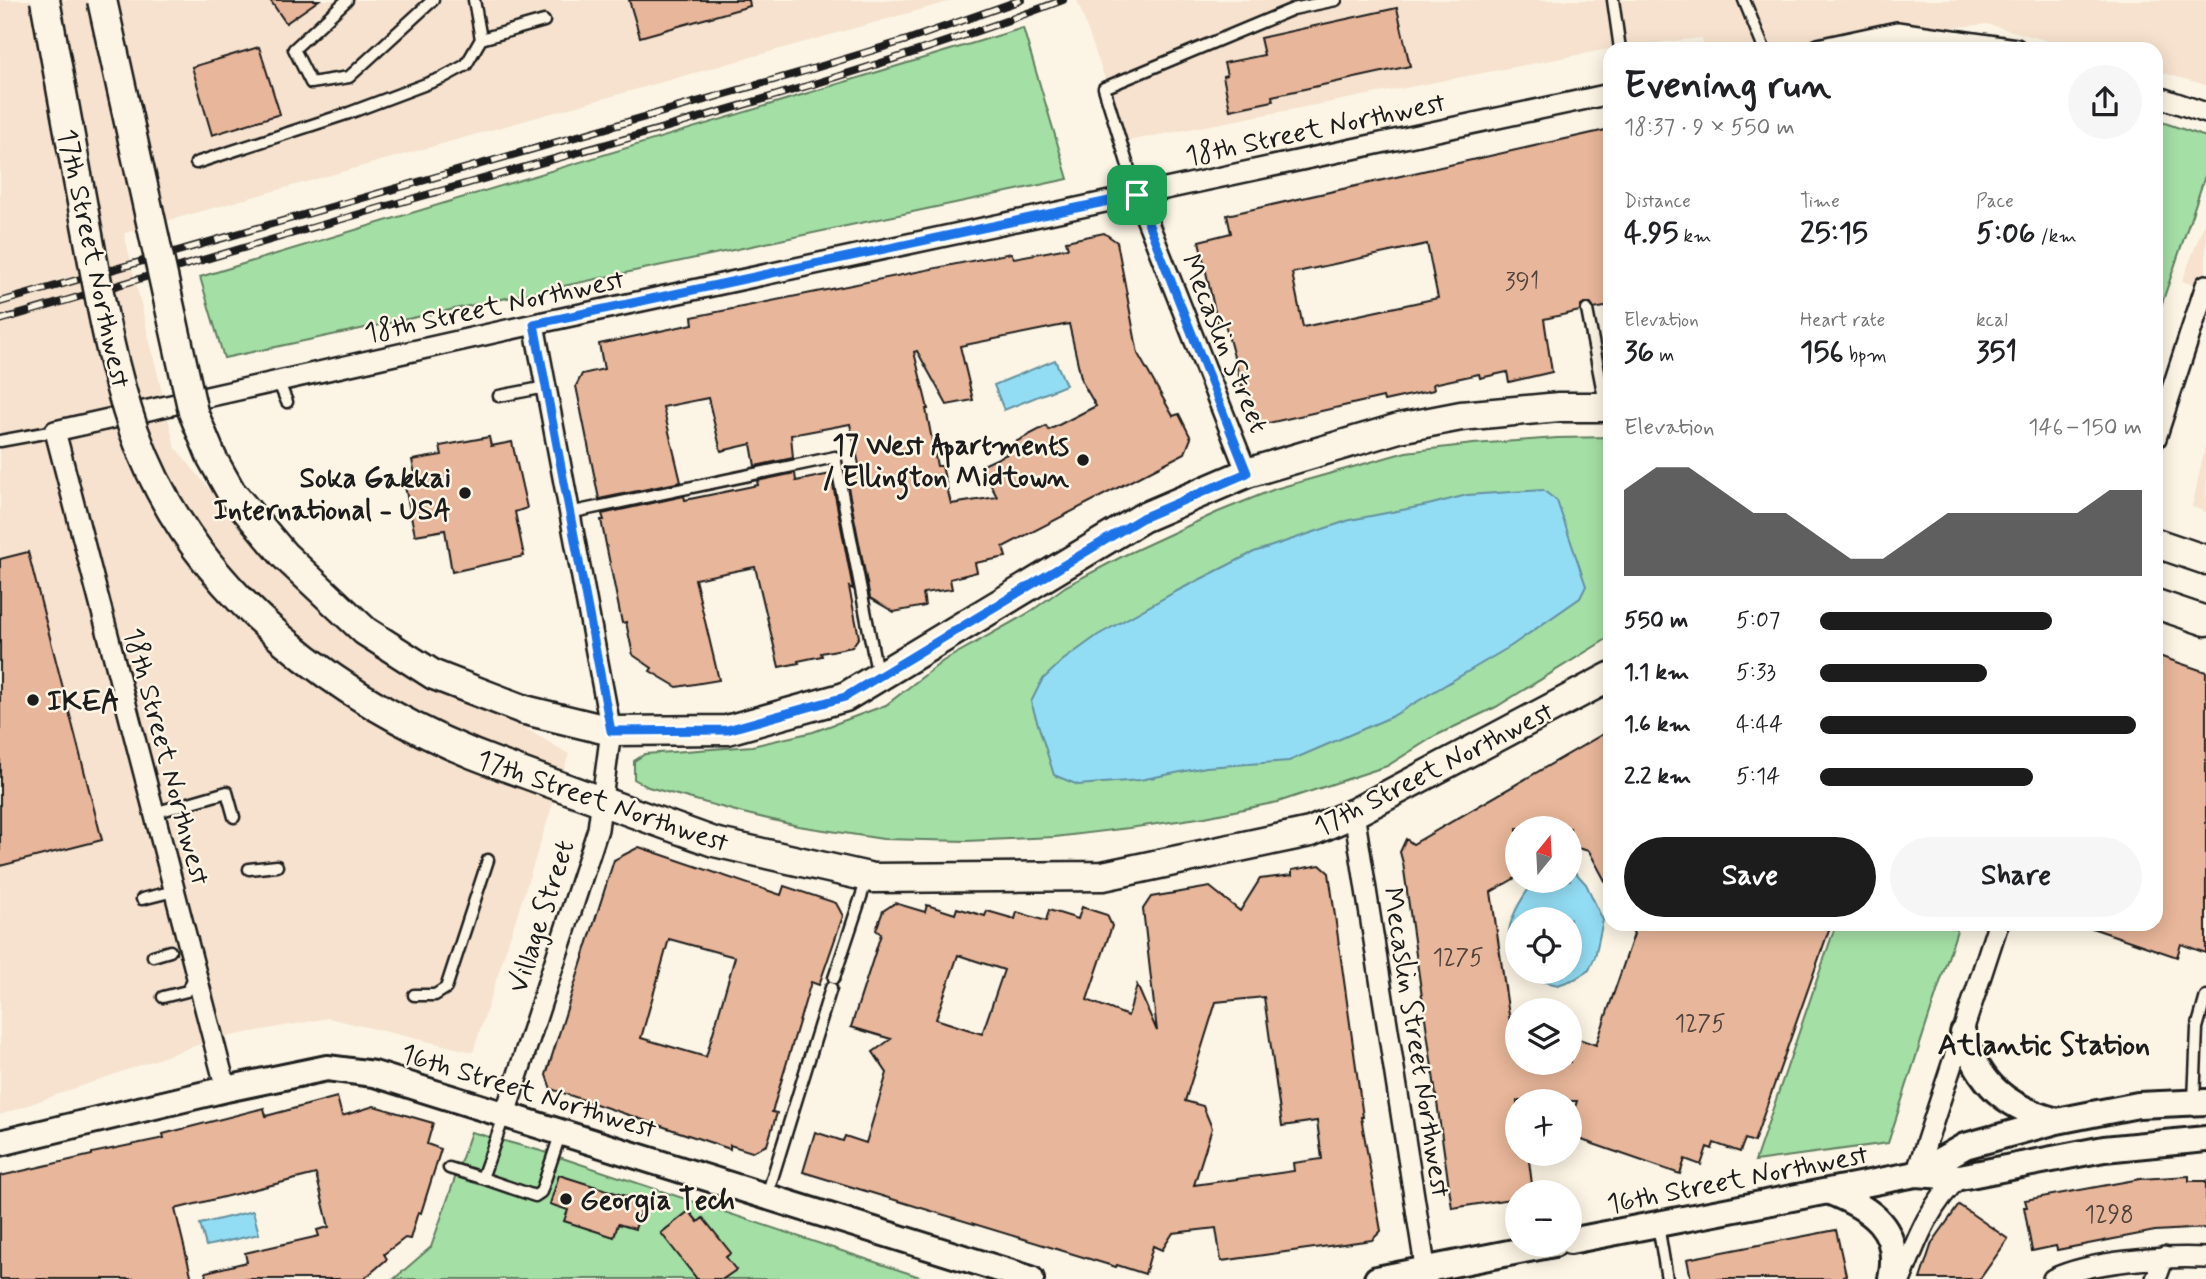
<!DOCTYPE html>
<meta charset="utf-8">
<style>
:root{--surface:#fff;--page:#f6f6f6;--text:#202124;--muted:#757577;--accent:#1c1c1c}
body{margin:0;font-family:Mynerve,sans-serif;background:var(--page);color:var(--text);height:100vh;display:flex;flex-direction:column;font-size:26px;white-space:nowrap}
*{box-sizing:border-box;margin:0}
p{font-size:23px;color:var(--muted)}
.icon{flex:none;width:38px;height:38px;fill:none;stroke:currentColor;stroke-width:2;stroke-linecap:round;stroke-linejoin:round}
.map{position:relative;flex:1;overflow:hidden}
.panel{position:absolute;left:1603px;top:42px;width:560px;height:889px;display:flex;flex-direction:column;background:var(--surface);border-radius:21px;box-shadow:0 4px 18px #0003}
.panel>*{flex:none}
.needle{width:46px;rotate:18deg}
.controls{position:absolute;left:1505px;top:816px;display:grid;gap:14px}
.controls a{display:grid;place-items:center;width:77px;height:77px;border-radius:50%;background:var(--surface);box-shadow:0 4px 18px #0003;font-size:35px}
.pin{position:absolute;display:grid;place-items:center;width:60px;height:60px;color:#fff;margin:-30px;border-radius:14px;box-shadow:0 4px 10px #0006}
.round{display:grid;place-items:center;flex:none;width:74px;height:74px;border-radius:37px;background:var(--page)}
.head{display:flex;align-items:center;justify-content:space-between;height:119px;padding:0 21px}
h1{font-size:38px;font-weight:700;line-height:52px}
.figures{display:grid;grid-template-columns:repeat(3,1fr);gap:10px;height:119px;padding:7px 21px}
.figures div{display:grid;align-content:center}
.figures b{font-size:30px;font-weight:700}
.figures small{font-size:19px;font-weight:400}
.figures p{font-size:19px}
.chart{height:196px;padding:14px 21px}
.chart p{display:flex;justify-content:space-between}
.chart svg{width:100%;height:126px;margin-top:7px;fill:var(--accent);opacity:.7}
.primary-button{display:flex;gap:14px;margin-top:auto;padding:14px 21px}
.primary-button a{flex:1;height:80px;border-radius:42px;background:var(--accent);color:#fff;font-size:28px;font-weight:700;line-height:80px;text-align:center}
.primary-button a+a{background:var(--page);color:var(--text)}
ul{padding:0 21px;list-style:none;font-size:23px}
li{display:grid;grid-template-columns:112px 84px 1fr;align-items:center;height:52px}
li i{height:18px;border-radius:9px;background:var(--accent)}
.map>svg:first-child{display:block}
.built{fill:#f6e2ce}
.green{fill:#a4dfa5;stroke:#607e60;stroke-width:2}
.water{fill:#93ddf4;stroke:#63909e;stroke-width:2}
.building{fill:#e8b69a;stroke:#1c1c1c;stroke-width:2;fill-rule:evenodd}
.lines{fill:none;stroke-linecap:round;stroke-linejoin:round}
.service-casing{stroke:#1c1c1c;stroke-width:15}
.minor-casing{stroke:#1c1c1c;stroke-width:24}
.tertiary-casing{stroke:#1c1c1c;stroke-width:30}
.secondary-casing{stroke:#1c1c1c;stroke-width:33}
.service{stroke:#fcf5e5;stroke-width:10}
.minor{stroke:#fcf5e5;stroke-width:19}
.tertiary{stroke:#fcf5e5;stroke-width:24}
.secondary{stroke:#fcf5e5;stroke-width:28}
.rail-casing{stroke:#1c1c1c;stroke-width:8}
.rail{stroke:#fcf5e5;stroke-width:5;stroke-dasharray:16;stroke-linecap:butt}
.secondary-bridge-casing{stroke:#1c1c1c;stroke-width:33;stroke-linecap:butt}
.secondary-bridge{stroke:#fcf5e5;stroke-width:28}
.route-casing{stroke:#fff;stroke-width:14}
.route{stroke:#1a73e8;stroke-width:9}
.poi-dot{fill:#1c1c1c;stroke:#fcf5e5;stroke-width:2.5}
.labels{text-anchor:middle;stroke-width:5;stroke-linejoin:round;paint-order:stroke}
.number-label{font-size:24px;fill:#4f423c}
.street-label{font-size:28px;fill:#1c1c1c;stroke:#fcf5e5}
.poi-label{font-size:28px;font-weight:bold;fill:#1c1c1c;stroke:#fcf5e5;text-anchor:end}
.neighbourhood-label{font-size:30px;font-weight:bold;fill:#1c1c1c;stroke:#fcf5e5}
</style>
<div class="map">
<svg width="2206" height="1279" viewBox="0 0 2206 1279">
<rect width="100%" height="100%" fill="#fcf5e5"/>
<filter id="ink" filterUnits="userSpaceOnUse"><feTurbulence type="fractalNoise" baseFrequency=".0143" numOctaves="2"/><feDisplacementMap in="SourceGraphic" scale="14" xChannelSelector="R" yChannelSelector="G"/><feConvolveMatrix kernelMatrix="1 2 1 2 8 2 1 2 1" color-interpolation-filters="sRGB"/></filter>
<g filter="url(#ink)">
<!-- built -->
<path class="built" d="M0,0H955L124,233L175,447L275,569L434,675L569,754L473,1052L328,1018L214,1039L0,1115Z
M1077,0H2206V85L2156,71V49H2077L1987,24L1750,49H1706L1701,38L1619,47L1127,141Z
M2206,219V289L2182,281Z
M2206,442V512L2192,507Z"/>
<!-- green -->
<path class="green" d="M1023,28L1068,179L224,358L200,277Z
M2156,120L2206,137V173L2156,321Z
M1610,437V637L1496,707L1435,736L1387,766L1278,802L1205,817L1129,828L1055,837L966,841L883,839L798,826L743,813L648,787L634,779V761L645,754L752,746L813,732L886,705L943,661L1030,612L1066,586L1125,555L1218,512L1275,489L1406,452L1473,444L1557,438Z
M1836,924H1959L1888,1143L1755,1161Z
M471,1132L541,1151L926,1279H394L431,1247Z"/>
<!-- water -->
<path class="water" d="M1055,360L1066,385L1004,410L994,385Z
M1543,490L1557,501L1586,586L1580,598L1511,646L1391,717L1289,761L1206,767L1140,780L1078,785L1054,775L1031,702L1042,680L1062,661L1098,635L1175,592L1254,552L1350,520L1428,505L1467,495Z
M1570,871L1576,873L1586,884L1603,920L1595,957L1589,970L1575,979L1558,985L1540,981L1520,971H1570V919H1517V965C1513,955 1508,942 1509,931C1511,915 1525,892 1536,880H1570Z
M253,1211L259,1234L206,1246L200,1224Z"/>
<!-- building -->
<path class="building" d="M270,0H319L286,23Z
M629,0H749L750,6L640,37Z
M1397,8L1410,66L1272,96L1273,101L1230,110L1223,76L1227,75L1224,63L1264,55L1260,38Z
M259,47L280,114L212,135L192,67Z
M1610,129V306L1594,309L1590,303H1585L1580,307V311L1544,319L1552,372L1509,382L1507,372L1480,378L1479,374L1433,384L1434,390L1384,401L1383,397L1255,426L1246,385L1242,386L1225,324L1218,325L1199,241L1231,233L1227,215ZM1427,244L1438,298L1303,327L1292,273Z
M1104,233L1117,242L1138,354L1173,416L1179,414L1191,438L1185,453L1003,547L1006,557L975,563L977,572L950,579L952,589L923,593L925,606L894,612L870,598L845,472L860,469L850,424L791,435L793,458L755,466L751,444L721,451L708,398L663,407L681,482L599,499L576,386L582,374L604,369L599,344L693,324L692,317L1011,253L1014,258L1068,248L1066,241ZM1069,324L1082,382L1096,406L1049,430L1046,426L1004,448L1007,454L981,466L997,497L951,504L942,466H937L926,409H928L914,352L917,351L947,405L973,400L960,346Z
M489,437L491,446L512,442L527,508L515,512L524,556L452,572L445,530L415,535L403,477L415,474L412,460L442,455L440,446Z
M795,473L796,481L831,474L853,589L849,587L859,637L852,647L821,653L822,656L798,661L799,663L779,667L755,567L695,579L719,680L677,687L650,671L652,668L633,655L626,622L622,623L601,520H604L602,514L684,496L685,500L758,485L757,481Z
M28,552L102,840L0,866V559Z
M2156,655L2206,672V953L2181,944L2177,957L2089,927L2090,924H2156Z
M1610,730V890L1589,851L1570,846V828H1517V877L1491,892L1510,1022L1517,1028V1062H1570V1036L1596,1045L1634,934L1629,924H1831L1754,1142L1745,1139L1740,1152L1714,1143L1712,1149L1707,1147L1701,1165L1685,1159L1680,1174L1570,1136V1123L1577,1101H1517V1153H1528L1533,1192H1517V1198L1452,1208L1403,863L1400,852L1406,839L1413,844Z
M639,847L781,895L784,886L836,903L843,916L819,985L811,982L772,1112L777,1113L767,1145L752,1152L730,1145V1149L551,1089L546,1075L614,860ZM669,939L735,957L706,1057L641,1038Z
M1320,865L1329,873L1363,1117H1361L1381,1231L1372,1240L1221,1261L1216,1228L1173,1233L1162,1250L1153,1246L1145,1274L1117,1265L1116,1267L803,1172L815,1132L843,1141L845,1136L866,1143L887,1073L873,1052L891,1039L851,1027L881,934L876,930L883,911L895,903L925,912L927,905L955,914L957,908L985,916L987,911L1015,919L1017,912L1046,921L1049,910L1078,919L1082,907L1107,915L1112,926L1087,1000L1128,1016L1137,985L1157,1031L1143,909L1151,897L1210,887L1240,911L1260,879L1292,875V870ZM958,955L1004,970L982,1034L936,1019ZM1264,997L1282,1126L1317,1121L1322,1159L1293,1163L1294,1171L1194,1185L1212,1128L1203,1106L1185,1101L1216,1002Z
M337,1097L342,1116L374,1106L433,1123L427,1144L441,1149L421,1213L418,1212L410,1239L405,1238L384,1254L387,1259L364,1279H207L206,1272L247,1262L245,1253L319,1236L317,1230L329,1227L316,1174L175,1209L192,1279H0V1176L92,1155V1153L164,1138L163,1134L264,1108L266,1116Z
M559,1175L644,1202L635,1229L618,1224L614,1237L564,1221L568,1210L550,1204Z
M2189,1176V1181H2206V1228L2155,1231L2057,1250L2056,1246L2032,1251L2024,1207H2027L2025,1200L2140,1179Z
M1959,1205L2008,1239L1980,1279H1920L1932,1243Z
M689,1211L698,1222L703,1218L731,1253L726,1257L736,1270L723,1279H697L661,1233Z
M1836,1230L1846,1275L1843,1276L1844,1279H1691L1687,1259Z"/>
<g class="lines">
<!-- service casing -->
<g class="service-casing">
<path id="service" d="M347,0L294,49L311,83L349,77L433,0
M474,0L481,39L544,21
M1613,0L1620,49
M1744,0L1764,49
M196,163L349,113L442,78L466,65L481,39
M1137,195L1104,88L1293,9L1336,0
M1587,310L1605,403
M278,381L287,402
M499,396L546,387
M0,441L55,431
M569,513L835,457L877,672
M154,813L227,792L234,817
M249,869L277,866
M142,899L174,891
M153,956L170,951
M834,978L867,879
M414,995H435L446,988L488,860
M163,997L187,991L195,976
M2194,1101L2197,1028L2206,996
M449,1168L482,1178L505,1114
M482,1178L535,1196L541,1192L561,1132
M767,1195L831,988
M1658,1225L1667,1279"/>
</g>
<!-- minor casing -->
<g class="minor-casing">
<path id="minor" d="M1818,49L1897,32L2016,49
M2156,96L2206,113
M1137,195L1247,473
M2156,438L2206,285
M1354,813L1427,1279
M226,1089L55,431L534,324L1610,94
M505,1114L598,829L611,731L534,324
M1916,1174L1998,924
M1901,1279C1916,1242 1929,1204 1960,1177
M2053,1279C2090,1261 2164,1256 2206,1258
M2156,1279L2164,1257"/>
</g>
<!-- tertiary casing -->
<g class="tertiary-casing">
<path id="tertiary" d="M1963,1033C1979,1084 2005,1107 2057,1121
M0,1143L226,1089L327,1068L374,1074L1031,1279
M1916,1174L1965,1146L2057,1121L2138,1105L2206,1102
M1828,1191C1871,1208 1902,1228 1891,1279
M1570,1241L1916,1174L1960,1177L2104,1149L2206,1139
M1377,1279L1554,1244"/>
</g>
<!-- secondary casing -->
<g class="secondary-casing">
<path id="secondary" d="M2156,543L2206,560
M2156,604L2206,621
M525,710L611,731L727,730L845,697L1142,518L1247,473L1399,428L1461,416L1559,407H1610
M504,766L714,842L873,878L1103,876L1310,832L1354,813L1610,677"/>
</g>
<!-- service -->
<use href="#service" class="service"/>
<!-- minor -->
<use href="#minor" class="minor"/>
<!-- tertiary -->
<use href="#tertiary" class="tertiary"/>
<!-- secondary -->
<use href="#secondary" class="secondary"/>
<!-- rail casing -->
<g class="rail-casing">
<path id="rail" d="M0,302L812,69L910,39L1021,0
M0,320C148,277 296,231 444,190C652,131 861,76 1063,0"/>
</g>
<!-- rail -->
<use href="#rail" class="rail"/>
<!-- secondary-bridge casing -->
<g class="secondary-bridge-casing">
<path id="secondary-bridge" d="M45,0C59,75 72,150 86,224C99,294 111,364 134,431C192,595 346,709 504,766
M102,0L193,412L212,458L231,492L284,555L365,631L434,675L525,710"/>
</g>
<!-- secondary-bridge -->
<use href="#secondary-bridge" class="secondary-bridge"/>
</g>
</g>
<g class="lines" filter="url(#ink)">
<!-- route casing -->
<g class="route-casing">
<path id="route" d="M1137,195L1247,473L1142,518L845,697L727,730L611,731L534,324Z"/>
</g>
<!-- route -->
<use href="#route" class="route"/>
</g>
<!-- markers -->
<g class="poi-dot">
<circle cx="1083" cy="460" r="7"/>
<circle cx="465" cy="493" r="7"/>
<circle cx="33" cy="700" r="7"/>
<circle cx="566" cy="1199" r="7"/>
</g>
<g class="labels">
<!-- number labels -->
<g class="number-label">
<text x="1522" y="289">391</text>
<text x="1458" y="965">1275</text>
<text x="1700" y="1031">1275</text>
<text x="2109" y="1222">1298</text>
</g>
<!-- street labels -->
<g class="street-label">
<text transform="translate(1315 128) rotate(-12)" y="10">18th Street Northwest</text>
<text transform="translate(95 258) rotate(78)" y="10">17th Street Northwest</text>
<text transform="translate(494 305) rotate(-12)" y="10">18th Street Northwest</text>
<text transform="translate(1226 343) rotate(68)" y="10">Mecaslin Street</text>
<text transform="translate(168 756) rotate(75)" y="10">18th Street Northwest</text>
<text transform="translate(1433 768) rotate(-27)" y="10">17th Street Northwest</text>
<text transform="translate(603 800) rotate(19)" y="10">17th Street Northwest</text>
<text transform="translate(540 916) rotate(-72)" y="10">Village Street</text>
<text transform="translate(1418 1042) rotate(81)" y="10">Mecaslin Street Northwest</text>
<text transform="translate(529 1090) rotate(17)" y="10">16th Street Northwest</text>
<text transform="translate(1737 1178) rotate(-11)" y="10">16th Street Northwest</text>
</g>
<!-- poi labels -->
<g class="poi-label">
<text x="1069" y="454">17 West Apartments<tspan x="1069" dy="32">/ Ellington Midtown</tspan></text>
<text x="451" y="487">Soka Gakkai<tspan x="451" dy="32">International - USA</tspan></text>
<text x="47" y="710" text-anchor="start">IKEA</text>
<text x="580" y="1209" text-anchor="start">Georgia Tech</text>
</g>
<!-- neighbourhood labels -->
<g class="neighbourhood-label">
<text x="2044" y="1054">Atlantic Station</text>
</g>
</g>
</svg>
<div class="controls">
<a><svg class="needle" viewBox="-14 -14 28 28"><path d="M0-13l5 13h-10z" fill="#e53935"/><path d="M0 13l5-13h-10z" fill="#757577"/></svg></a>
<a><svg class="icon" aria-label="locate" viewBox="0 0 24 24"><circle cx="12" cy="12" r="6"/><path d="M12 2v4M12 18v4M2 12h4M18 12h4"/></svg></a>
<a><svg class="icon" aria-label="layers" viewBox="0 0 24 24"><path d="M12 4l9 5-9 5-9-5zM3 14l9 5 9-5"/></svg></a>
<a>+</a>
<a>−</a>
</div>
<div class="pin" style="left:1137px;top:195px;background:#1e9e55"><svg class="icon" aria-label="arrive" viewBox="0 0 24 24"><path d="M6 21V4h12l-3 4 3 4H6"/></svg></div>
<section class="panel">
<div class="head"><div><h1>Evening run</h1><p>18:37 · 9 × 550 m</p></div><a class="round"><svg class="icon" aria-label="share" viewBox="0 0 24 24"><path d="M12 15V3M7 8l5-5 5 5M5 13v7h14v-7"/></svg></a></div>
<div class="figures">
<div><p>Distance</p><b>4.95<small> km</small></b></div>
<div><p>Time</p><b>25:15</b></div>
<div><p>Pace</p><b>5:06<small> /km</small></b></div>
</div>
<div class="figures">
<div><p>Elevation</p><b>36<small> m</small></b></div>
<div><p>Heart rate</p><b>156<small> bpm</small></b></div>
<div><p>kcal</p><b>351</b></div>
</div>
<div class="chart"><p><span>Elevation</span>146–150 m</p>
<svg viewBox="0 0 160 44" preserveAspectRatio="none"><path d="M0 44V14L10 6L20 6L30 14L40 22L50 22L60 30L70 38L80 38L90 30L100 22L110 22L120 22L130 22L140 22L150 14L160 14V44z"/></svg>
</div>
<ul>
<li><b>550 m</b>5:07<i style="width:72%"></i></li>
<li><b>1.1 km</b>5:33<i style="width:52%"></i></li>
<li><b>1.6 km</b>4:44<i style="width:98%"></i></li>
<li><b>2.2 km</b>5:14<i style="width:66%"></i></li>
</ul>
<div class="primary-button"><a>Save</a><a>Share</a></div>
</section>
</div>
